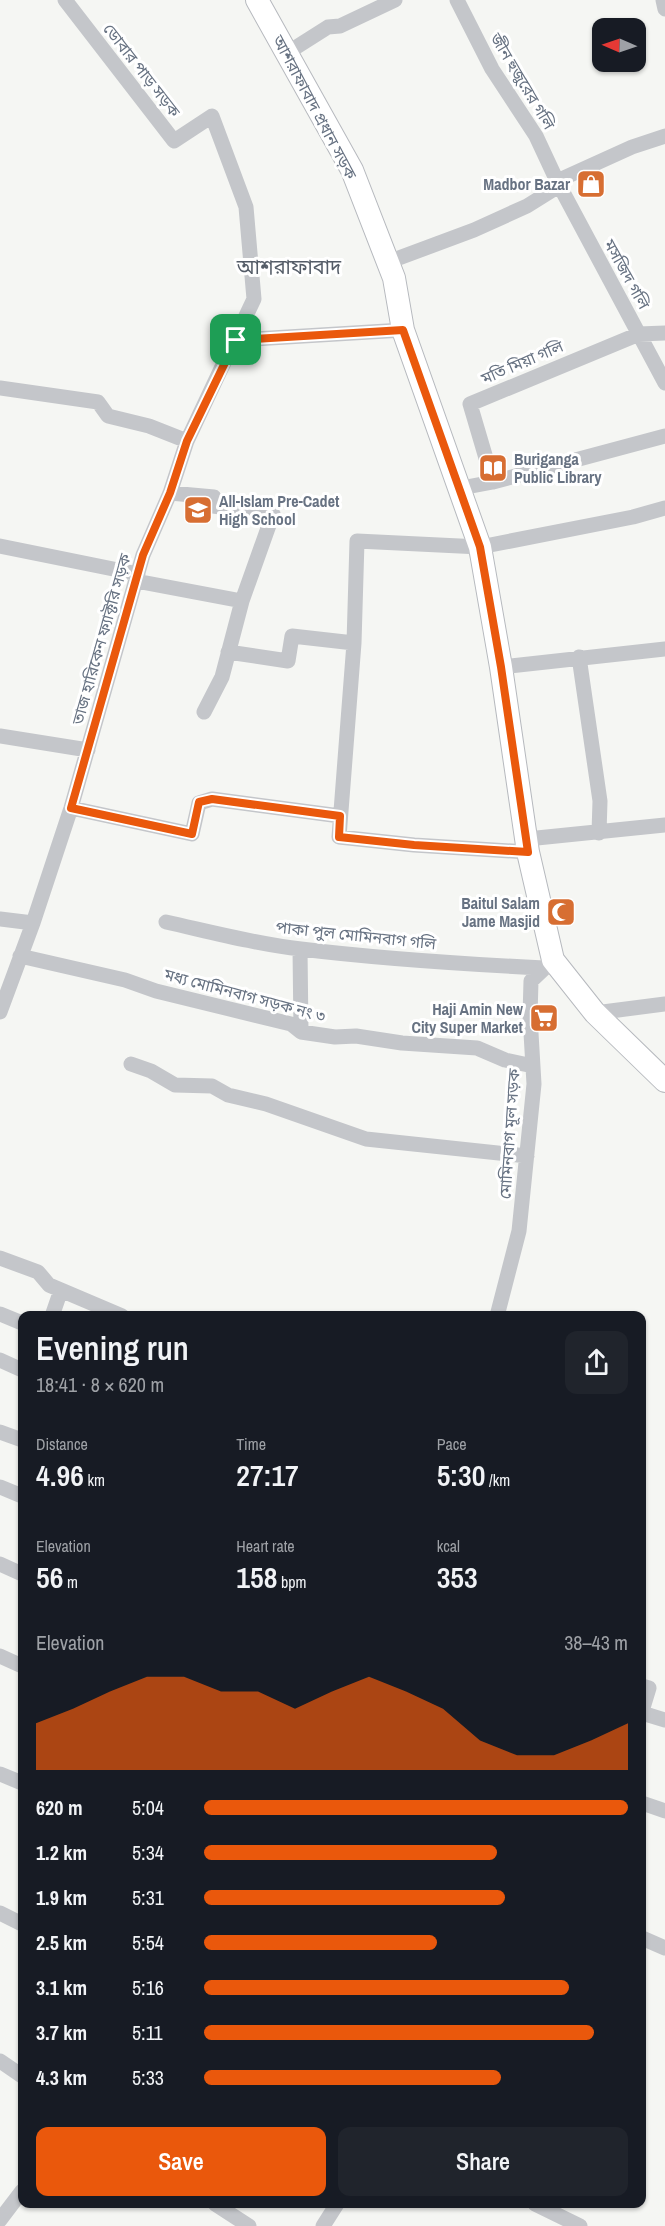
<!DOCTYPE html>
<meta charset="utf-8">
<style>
:root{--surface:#171b24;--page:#20242c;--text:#f1f3f6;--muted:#9ea1a6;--accent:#ea580c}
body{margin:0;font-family:"Archivo Narrow","Noto Sans Bengali",sans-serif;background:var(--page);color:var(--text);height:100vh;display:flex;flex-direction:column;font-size:22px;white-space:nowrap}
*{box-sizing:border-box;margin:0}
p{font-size:20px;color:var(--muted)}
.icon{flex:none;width:33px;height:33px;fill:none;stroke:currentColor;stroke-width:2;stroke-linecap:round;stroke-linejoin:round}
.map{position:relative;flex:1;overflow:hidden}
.drawer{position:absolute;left:18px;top:1311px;width:628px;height:897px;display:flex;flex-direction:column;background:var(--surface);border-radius:12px;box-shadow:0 2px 4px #0004}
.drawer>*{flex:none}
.needle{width:39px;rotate:272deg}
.controls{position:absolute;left:592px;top:18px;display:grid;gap:12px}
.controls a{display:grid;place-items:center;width:54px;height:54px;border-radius:12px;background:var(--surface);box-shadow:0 2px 4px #0004;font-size:30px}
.pin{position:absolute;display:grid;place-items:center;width:51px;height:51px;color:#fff;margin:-26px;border-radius:12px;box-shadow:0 3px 9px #0006}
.round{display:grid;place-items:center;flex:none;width:63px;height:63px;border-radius:12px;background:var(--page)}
.headline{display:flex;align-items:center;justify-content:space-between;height:102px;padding:0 18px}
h1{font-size:33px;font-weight:600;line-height:45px}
.metrics{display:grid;grid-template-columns:repeat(3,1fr);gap:9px;height:102px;padding:6px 18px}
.metrics div{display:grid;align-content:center}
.metrics b{font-size:30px;font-weight:600}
.metrics small{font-size:16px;font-weight:400}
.metrics p{font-size:16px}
.chart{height:168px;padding:12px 18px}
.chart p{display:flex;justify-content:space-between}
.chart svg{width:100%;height:108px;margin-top:6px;fill:var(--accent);opacity:.7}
.cta{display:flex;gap:12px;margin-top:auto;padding:12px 18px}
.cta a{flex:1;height:69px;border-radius:12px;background:var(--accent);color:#fff;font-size:24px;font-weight:600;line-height:69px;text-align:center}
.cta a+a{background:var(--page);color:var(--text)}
ul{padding:0 18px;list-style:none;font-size:20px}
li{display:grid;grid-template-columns:96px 72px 1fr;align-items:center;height:45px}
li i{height:15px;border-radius:8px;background:var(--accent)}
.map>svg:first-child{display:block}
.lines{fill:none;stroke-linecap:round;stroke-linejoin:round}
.secondary-casing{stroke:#b6b9be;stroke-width:24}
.street{stroke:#c4c6ca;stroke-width:15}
.secondary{stroke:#fff;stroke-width:22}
.route-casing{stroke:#fff;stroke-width:12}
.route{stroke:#ea580c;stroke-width:8}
.labels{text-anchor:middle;stroke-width:6;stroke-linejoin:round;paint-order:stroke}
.street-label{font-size:16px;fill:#677282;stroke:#fff}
.poi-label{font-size:16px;font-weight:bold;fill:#677282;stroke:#fff;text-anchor:end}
.quarter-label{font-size:20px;fill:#545c67;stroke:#fff}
</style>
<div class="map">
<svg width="665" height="2226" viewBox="0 0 665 2226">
<rect width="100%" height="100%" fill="#f5f6f3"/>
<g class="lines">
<!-- secondary casing -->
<g class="secondary-casing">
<path id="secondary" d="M257,0L352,170L394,278L403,330L480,547L501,667L528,852L553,960L595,1013L665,1081"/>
</g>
<!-- street -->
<path class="street" d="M457,0L492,69L536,136L557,181L665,383
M663,0L665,9
M287,53L328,27L340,26L395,0
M557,181L632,147L665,136
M388,262L474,230L527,206L559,186
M236,340L403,330
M0,388L98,402L108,416L149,426L187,441
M493,482L470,404L639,334L665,333
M461,488L493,482L665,436
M170,493L214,497L213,506L273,514L242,601
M0,546L138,574
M136,581L242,601L222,677L204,712
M354,643L339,837L414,845L528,852
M228,652L288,661L292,636L354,643L357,541L480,547L633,517L665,508
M579,657L600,801L599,833
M501,667L665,649
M0,736L88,750
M71,808L192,834L199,803L212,799L340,816
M527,839L665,825
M0,919L33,923
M166,922C211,932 256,944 301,949C382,959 463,964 544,968
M300,949L301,1032
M20,956L125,980L156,991L291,1024L301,1032L335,1037L356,1036L402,1043L477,1048L505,1060L533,1066
M0,1012L33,923L71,808L143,555L170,493L187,441L254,299L246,207L212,116L174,141L65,0
M595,1013L665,1004
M131,1064L151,1071L175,1085L212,1086L228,1095L266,1104L366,1139L527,1156
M0,1258L38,1272L49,1285L122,1316
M0,1314L22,1323
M52,1316L61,1290
M497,1316L519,1231L534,1084L530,1016L531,981L549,964
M0,1360L22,1370
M0,1432L22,1440
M0,1487L22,1496
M0,1564L22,1574
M0,1656L22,1666
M642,1686L649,1688L642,1711
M642,1713L665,1720
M0,1774L22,1783
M642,1803L665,1811
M0,1913L22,1924
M642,1938L665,1948
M0,2061L22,2076
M215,2204L249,2226
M535,2204L580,2226
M0,2220L22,2191
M323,2226L337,2204"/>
<!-- secondary -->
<use href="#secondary" class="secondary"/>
</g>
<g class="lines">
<!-- route casing -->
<g class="route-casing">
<path id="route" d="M403,330L480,547L501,667L528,852L414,845L339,837L340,816L212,799L199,802L192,834L71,808L143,555L170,493L187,441L236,340Z"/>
</g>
<!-- route -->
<use href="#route" class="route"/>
</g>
<!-- icons -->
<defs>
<g id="shop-square" transform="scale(1.5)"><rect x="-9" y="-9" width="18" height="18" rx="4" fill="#d76e32" stroke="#fff"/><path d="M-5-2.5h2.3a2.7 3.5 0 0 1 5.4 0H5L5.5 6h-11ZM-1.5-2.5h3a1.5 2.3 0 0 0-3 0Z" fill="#fff"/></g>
<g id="library-square" transform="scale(1.5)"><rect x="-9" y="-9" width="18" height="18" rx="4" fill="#d76e32" stroke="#fff"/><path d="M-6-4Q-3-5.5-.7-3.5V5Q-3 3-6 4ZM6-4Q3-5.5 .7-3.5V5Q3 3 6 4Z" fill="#fff"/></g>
<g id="school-square" transform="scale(1.5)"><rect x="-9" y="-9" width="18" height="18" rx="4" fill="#d76e32" stroke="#fff"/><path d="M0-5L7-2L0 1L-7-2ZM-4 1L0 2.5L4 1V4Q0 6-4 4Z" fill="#fff"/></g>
<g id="mosque-square" transform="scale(1.5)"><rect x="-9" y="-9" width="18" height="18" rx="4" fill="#d76e32" stroke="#fff"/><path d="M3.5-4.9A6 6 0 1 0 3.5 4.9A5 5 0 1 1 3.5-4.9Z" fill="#fff"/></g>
<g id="supermarket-square" transform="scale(1.5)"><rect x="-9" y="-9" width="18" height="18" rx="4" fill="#d76e32" stroke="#fff"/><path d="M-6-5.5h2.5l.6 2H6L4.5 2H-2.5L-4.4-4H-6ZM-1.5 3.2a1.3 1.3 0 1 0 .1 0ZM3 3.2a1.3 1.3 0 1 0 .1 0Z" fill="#fff"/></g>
</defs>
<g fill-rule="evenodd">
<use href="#shop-square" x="591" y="184"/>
<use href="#library-square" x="493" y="468"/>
<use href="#school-square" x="198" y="510"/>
<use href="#mosque-square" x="561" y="912"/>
<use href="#supermarket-square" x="544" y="1018"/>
</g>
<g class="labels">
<!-- street labels -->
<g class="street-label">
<text transform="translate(142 70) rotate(52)" y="6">ডোবার পাড় সড়ক</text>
<text transform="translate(523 81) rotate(59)" y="6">জীন হুজুরের গলি</text>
<text transform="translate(315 107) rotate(62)" y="6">আশরাফাবাদ প্রধান সড়ক</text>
<text transform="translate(627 274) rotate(61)" y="6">মসজিদ গলি</text>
<text transform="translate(522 362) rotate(-23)" y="6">মতি মিয়া গলি</text>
<text transform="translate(101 639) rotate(-74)" y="6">তাজ হারিকেন ফ্যাক্টরি সড়ক</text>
<text transform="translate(356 935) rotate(6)" y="6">পাকা পুল মোমিনবাগ গলি</text>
<text transform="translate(245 995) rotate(15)" y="6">মধ্য মোমিনবাগ সড়ক নং ৩</text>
<text transform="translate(509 1134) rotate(-86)" y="6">মোমিনবাগ মূল সড়ক</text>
</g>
<!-- poi labels -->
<g class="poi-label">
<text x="570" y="190">Madbor Bazar</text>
<text x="514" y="465" text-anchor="start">Buriganga<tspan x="514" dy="18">Public Library</tspan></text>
<text x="219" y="507" text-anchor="start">All-Islam Pre-Cadet<tspan x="219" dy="18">High School</tspan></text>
<text x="540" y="909">Baitul Salam<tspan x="540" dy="18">Jame Masjid</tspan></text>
<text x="523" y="1015">Haji Amin New<tspan x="523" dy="18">City Super Market</tspan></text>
</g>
<!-- quarter labels -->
<g class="quarter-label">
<text x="289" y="274">আশরাফাবাদ</text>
</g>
</g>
</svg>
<div class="controls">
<a><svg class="needle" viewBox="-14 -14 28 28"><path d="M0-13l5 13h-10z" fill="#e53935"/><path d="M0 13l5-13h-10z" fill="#9ea1a6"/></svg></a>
</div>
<div class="pin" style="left:236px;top:340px;background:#1e9e55"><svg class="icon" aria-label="arrive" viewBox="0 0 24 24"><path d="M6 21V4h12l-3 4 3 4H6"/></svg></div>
<section class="drawer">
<div class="headline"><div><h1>Evening run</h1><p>18:41 · 8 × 620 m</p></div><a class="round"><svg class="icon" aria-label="share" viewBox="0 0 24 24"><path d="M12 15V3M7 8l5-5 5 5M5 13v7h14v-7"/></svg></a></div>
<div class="metrics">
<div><p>Distance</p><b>4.96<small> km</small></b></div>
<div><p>Time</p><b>27:17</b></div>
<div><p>Pace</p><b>5:30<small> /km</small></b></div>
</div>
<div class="metrics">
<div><p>Elevation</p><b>56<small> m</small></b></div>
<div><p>Heart rate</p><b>158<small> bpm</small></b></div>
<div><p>kcal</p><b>353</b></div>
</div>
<div class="chart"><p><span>Elevation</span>38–43 m</p>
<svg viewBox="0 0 160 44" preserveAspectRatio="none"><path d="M0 44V25L10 19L20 12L30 6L40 6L50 12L60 12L70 19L80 12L90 6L100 12L110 19L120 32L130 38L140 38L150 32L160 25V44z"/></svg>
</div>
<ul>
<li><b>620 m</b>5:04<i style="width:100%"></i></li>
<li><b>1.2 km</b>5:34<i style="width:69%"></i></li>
<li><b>1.9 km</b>5:31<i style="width:71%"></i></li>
<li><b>2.5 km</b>5:54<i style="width:55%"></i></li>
<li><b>3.1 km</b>5:16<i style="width:86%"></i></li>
<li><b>3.7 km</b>5:11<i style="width:92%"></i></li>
<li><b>4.3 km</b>5:33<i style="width:70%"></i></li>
</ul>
<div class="cta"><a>Save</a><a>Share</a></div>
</section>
</div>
